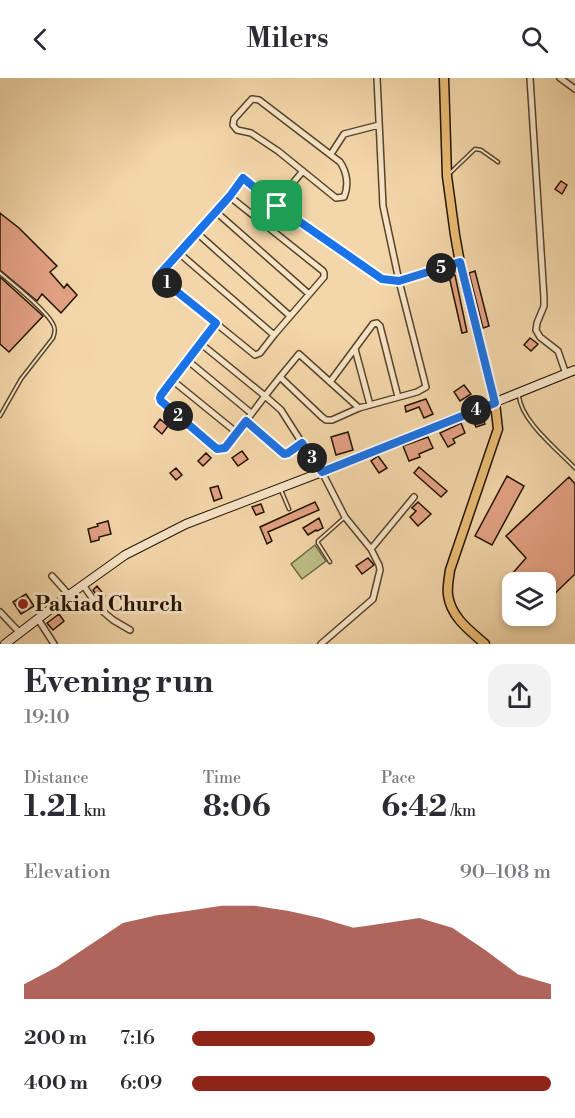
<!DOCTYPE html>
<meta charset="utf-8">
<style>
:root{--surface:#fff;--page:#f2f2f3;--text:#2b2b33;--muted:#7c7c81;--accent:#8f2418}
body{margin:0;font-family:"Libre Bodoni",serif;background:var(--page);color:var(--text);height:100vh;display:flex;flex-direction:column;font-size:22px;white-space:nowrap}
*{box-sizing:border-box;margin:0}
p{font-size:20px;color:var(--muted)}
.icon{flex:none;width:33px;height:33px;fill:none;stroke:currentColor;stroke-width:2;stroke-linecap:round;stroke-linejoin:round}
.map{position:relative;height:566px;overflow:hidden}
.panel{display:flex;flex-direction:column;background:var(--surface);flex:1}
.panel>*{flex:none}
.tools{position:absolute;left:502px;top:494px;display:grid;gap:12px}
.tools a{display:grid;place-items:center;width:54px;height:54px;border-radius:12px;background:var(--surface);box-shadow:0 3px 9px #0003;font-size:30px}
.pin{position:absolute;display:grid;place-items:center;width:51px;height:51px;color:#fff;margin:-26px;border-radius:12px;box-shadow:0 3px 9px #0006}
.km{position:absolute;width:30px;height:30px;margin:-15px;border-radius:50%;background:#222;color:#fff;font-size:16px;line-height:30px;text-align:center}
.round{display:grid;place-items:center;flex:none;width:63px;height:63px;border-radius:18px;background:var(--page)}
.overview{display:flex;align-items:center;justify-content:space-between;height:102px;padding:0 24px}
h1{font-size:33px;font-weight:700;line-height:45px}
.figures{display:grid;grid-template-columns:repeat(3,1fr);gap:9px;height:102px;padding:6px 24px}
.figures div{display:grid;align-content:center}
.figures b{font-size:30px;font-weight:700}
.figures small{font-size:16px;font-weight:400}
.figures p{font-size:16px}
.chart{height:168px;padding:12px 24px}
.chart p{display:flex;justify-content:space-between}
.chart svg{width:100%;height:108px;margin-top:6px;fill:var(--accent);opacity:.7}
ul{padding:0 24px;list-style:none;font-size:20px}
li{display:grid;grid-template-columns:96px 72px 1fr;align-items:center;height:45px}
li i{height:15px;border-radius:8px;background:var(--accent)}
header{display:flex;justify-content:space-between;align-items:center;height:78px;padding:0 24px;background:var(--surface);font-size:27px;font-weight:700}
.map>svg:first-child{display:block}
.green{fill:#bdbd86;stroke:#706843;stroke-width:1.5}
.building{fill:#e3a184;stroke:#221300;stroke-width:1.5}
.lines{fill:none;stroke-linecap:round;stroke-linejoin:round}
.service-casing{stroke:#56442a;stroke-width:5}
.minor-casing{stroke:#56442a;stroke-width:8}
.secondary-casing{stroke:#221300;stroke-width:10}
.primary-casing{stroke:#221300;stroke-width:11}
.service{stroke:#f7e4c7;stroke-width:2}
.minor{stroke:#f7e4c7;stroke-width:5}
.secondary{stroke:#f7e4c7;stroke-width:8}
.primary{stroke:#eabb74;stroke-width:8}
.route-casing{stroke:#fff;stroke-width:12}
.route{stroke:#1a73e8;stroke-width:8}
.poi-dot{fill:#8f2418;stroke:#f7e4c7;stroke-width:2}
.labels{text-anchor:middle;stroke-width:6;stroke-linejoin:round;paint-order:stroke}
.poi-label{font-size:21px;font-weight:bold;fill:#221300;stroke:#f7e4c7;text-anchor:start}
</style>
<header><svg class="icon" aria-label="back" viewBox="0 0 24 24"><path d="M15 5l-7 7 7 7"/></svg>Milers<svg class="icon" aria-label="search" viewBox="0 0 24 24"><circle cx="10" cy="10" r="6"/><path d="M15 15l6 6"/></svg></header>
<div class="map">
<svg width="575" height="566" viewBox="0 0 575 566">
<rect width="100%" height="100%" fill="#f3d6a9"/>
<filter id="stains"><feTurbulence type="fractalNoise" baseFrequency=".00333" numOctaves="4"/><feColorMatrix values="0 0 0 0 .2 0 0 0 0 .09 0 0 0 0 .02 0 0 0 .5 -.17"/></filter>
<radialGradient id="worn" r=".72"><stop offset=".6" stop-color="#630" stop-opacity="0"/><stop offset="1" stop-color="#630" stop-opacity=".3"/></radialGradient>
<!-- green -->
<path class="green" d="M315,467L326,483L302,501L291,486Z"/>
<!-- building -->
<path class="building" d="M561,103L567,107L562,116L555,111Z
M0,135L19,150L57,188L50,194L64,210L67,206L77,217L61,235L42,216L37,223L0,192Z
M475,193L489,248L483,250L469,195Z
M455,197L467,254L462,255L449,198Z
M0,199L43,238L9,274L0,266Z
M530,260L538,266L531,273L524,267Z
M464,307L471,316L460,323L454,314Z
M426,321L433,336L424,340L419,329L406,334L405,328Z
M481,336L485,346L476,349L472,340Z
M160,341L168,348L162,356L154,349Z
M461,345L465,355L453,361L455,365L448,369L440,355Z
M348,354L353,372L336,377L331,359Z
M428,359L433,370L419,376L420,379L409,383L403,368Z
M242,373L248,381L238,388L232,380Z
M206,375L211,380L203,388L198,383Z
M378,378L387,390L379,395L371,383Z
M419,389L447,413L441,419L414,395Z
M176,390L182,397L176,402L170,395Z
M507,398L524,408L492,467L475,458Z
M569,399L575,406V496L546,524V504H520L512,496L526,480L506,458Z
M218,408L222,420L214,423L210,410Z
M315,424L319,432L268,454L272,463L267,466L260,449Z
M418,424L431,436L418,448L410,439L416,433L412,430Z
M261,426L264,434L256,437L252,429Z
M319,440L323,450L317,453L316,452L308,457L303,450Z
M108,443L111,456L99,459V462L91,464L88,451L98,448L97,446Z
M368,480L374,487L362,496L356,488Z
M97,508L105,518L100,522L93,512Z
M26,516L34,528L21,536L13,524Z
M59,536L64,543L53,552L47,545Z"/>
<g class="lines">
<!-- service casing -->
<g class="service-casing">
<path id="service" d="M449,96L475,71L481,72L498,84
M0,195C14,207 45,231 53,246C56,251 55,255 53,260L21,301L0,338
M519,318C521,343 558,372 575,390
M281,412L289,431
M330,484L318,465V463L345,439"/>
</g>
<!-- minor casing -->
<g class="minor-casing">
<path id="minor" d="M530,0L544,220V228L537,245L536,252L540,259L558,273L566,296
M560,0L575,11
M252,21L259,22L340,84C347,94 349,108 344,119L336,120L278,73L251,55L237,52L233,47L234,41Z
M331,76L344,56L379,47
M229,118L323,193L324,195V199L274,257L260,275L255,277L160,200V196L229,118L243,100L277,128L382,201L399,203L460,185
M277,128L287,112L303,93
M215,133L309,216
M197,155L290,238
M179,175L274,257
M216,245L161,317L160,320L161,323L217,371L225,370L246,343L284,376L288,375L302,365L322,394L345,439L371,471L379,487L380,492L373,521L321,566
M200,265L265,318L280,299
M355,271L370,327
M187,282L251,335
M172,302L236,354
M330,304L373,246L377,245L380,248L398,319
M359,330L299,276L280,299L322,339L326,342H332L359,330L417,314L426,309L399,203L383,128L377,0
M246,343L265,318L281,332L302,365
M371,471L414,419
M52,498L69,517
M83,507L100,531L113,542L130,552
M0,534L20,555
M38,541L54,566"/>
</g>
<!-- secondary casing -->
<g class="secondary-casing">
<path id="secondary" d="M5,566L69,517L125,477L186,446L322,394L575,292"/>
</g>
<!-- primary casing -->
<g class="primary-casing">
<path id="primary" d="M444,0L447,98L455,157L460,185L495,325L498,351L450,492C449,500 447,509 448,517C451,539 469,552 485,566"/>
</g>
<!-- service -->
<use href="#service" class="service"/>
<!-- minor -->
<use href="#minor" class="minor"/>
<!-- secondary -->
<use href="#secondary" class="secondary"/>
<!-- primary -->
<use href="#primary" class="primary"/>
</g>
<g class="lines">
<!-- route casing -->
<g class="route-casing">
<path id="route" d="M243,100L277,128L382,201L399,203L460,184L495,325L322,394L302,365L288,375L284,376L246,343L225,370L217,371L161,323L160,320L161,317L216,245L160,200V196L230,118Z"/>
</g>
<!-- route -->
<use href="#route" class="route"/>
</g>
<!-- markers -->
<circle class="poi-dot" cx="23" cy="526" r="6"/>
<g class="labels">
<!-- poi labels -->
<g class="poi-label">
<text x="35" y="533">Pakiad Church</text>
</g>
</g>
<rect width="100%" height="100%" filter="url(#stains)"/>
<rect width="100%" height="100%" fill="url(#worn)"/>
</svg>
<div class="tools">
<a><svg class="icon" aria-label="layers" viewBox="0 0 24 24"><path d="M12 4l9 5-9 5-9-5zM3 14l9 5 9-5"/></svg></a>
</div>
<div class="pin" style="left:277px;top:128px;background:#1e9e55"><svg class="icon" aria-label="arrive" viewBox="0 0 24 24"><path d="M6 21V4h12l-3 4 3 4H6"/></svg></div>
<b class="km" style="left:167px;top:205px">1</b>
<b class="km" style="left:178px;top:338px">2</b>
<b class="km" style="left:312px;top:380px">3</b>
<b class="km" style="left:476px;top:332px">4</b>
<b class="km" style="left:441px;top:190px">5</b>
</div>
<section class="panel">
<div class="overview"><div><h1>Evening run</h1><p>19:10</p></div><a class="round"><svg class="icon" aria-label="share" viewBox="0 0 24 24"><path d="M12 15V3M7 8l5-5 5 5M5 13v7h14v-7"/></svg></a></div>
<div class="figures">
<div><p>Distance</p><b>1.21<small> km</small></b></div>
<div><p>Time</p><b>8:06</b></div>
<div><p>Pace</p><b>6:42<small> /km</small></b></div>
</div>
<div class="chart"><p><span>Elevation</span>90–108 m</p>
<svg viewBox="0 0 160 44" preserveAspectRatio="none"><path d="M0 44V38L10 31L20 22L30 13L40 10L50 8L60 6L70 6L80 8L90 11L100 15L110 13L120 11L130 15L140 24L150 34L160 38V44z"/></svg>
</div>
<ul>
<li><b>200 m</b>7:16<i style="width:51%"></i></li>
<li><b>400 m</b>6:09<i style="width:100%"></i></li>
</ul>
</section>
